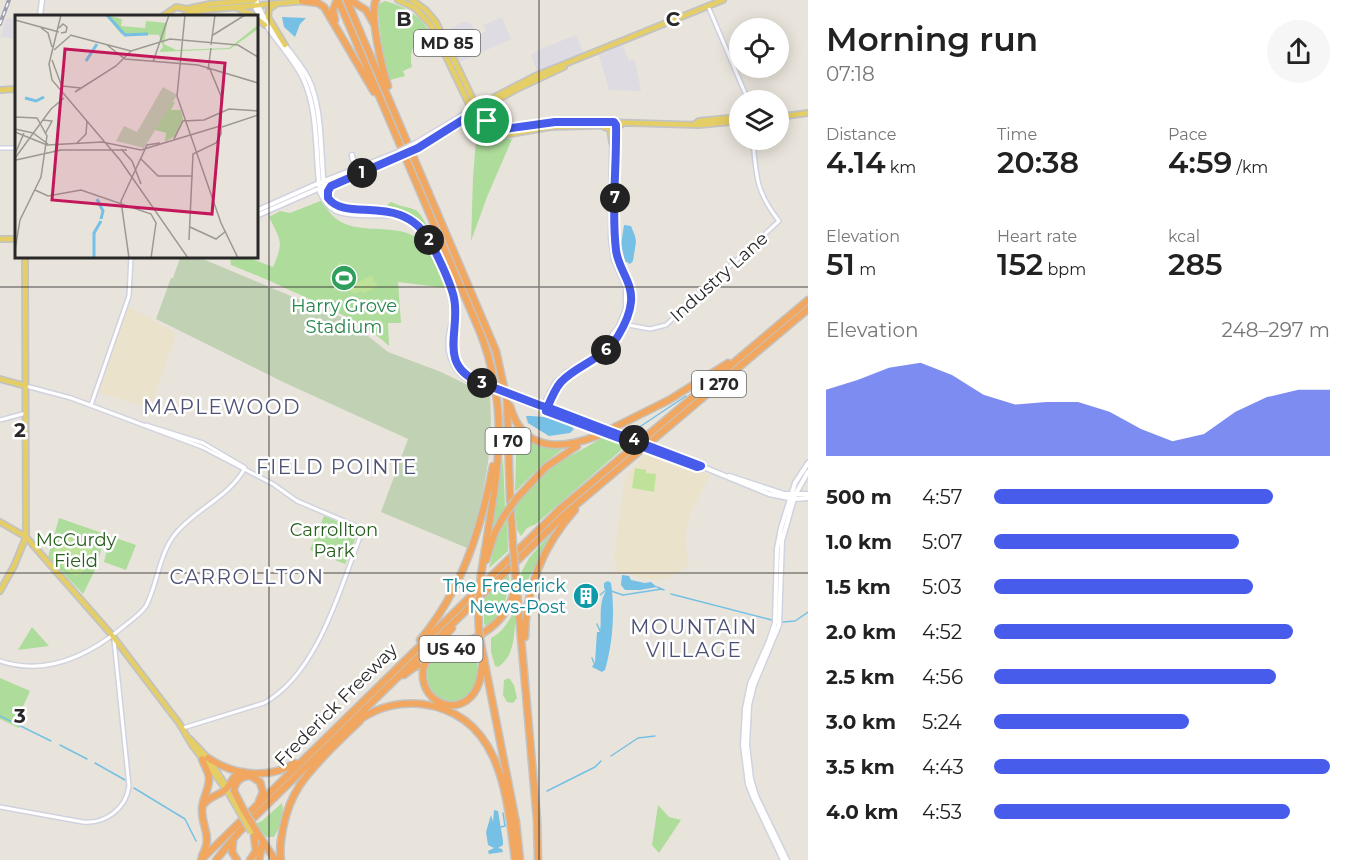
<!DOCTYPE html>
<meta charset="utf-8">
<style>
:root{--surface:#fff;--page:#f6f6f6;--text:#222;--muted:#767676;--accent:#475ceb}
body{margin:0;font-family:Montserrat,sans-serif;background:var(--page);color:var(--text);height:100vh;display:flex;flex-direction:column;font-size:22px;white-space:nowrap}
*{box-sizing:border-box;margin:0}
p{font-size:20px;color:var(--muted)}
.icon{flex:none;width:33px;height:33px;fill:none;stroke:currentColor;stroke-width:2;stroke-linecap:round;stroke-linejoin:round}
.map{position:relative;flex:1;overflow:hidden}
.side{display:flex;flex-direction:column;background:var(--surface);width:540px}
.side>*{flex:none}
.buttons{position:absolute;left:729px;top:18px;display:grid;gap:12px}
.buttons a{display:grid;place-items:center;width:60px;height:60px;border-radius:50%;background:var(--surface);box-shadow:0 3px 15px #0003;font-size:30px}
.pin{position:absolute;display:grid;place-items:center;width:51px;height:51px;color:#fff;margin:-26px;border:3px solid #fff;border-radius:50%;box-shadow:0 2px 6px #0007}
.km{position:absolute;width:30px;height:30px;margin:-15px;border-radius:50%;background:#222;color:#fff;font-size:16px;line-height:30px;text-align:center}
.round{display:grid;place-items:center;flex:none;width:63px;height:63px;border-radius:32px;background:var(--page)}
.headline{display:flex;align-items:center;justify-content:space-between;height:102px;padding:0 18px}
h1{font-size:33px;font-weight:600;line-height:45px}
.metrics{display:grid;grid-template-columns:repeat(3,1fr);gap:9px;height:102px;padding:6px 18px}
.metrics div{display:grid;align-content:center}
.metrics b{font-size:30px;font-weight:600}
.metrics small{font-size:16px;font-weight:400}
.metrics p{font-size:16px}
.chart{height:168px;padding:12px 18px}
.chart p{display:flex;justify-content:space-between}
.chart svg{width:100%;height:108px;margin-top:6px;fill:var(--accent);opacity:.7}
ul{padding:0 18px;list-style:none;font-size:20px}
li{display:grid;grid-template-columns:96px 72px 1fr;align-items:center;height:45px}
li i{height:15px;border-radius:8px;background:var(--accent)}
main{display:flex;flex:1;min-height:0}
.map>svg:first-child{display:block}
.industrial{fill:#dedbe2}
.education{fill:#eae2cb}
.green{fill:#addc9b}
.cemetery{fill:#c0d2b3}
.pitch{fill:#bee398}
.water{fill:#75c0e4}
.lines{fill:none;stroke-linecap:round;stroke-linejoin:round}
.stream{stroke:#75c0e4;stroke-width:1.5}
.tertiary-casing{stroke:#d0d2e0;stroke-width:6}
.secondary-casing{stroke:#d0d2e0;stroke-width:7}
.primary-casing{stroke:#c3c3c3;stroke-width:8}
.motorway-casing{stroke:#c3c3c3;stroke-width:9}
.tertiary{stroke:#fff;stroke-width:3}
.secondary{stroke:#fff;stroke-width:4}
.primary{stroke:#e5ce65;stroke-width:4.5}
.motorway{stroke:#f1a75f;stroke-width:6}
.rail-casing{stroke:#9ea0b1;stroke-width:4}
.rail{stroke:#fff;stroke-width:1.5;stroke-dasharray:4.5;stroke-linecap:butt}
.secondary-bridge-casing{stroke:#d0d2e0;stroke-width:7;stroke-linecap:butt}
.primary-bridge-casing{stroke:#c3c3c3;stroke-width:8;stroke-linecap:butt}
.motorway-bridge-casing{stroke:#c3c3c3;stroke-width:9;stroke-linecap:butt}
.secondary-bridge{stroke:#fff;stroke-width:4}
.primary-bridge{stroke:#e5ce65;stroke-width:4.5}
.motorway-bridge{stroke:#f1a75f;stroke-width:6}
.route-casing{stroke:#fff;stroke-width:12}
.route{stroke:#475ceb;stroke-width:8}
.grid{fill:none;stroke:#282828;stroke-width:1.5;stroke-opacity:0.55}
.labels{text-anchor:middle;stroke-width:5;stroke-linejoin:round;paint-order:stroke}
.shield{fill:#fff;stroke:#686868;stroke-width:1.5}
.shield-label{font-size:16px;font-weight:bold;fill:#282828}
.street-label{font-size:18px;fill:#282828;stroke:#fff}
.leisure-label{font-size:18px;fill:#27864d;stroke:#fff}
.park-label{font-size:18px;fill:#285e1f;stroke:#fff}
.culture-label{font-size:18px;fill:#0d838f;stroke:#fff;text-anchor:end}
.neighbourhood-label{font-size:20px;letter-spacing:1.5px;fill:#4d5175;stroke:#fff}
.inset-river{fill:none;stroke:#75c0e4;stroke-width:3}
.inset-road{fill:none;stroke:#9c9993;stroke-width:1.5}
.view{fill:#c2185b;fill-opacity:0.15;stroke:#c2185b;stroke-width:3}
.inset-edge{fill:none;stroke:#282828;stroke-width:3}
.grid-label{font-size:20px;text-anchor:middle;font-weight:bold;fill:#282828;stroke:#fff;stroke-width:5;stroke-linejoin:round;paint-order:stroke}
</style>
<main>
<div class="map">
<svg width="808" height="860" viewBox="0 0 808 860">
<rect width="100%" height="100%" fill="#e9e4db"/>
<!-- industrial -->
<path class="industrial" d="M502,17L511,39L460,62L446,31L463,22L470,23L478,35L486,31L483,25Z
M16,18V39L0,37L6,19Z
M576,35L584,53L537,71L531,55L538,50Z
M623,45L629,61L635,60L641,91L609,90L599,55Z"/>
<!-- education -->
<path class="education" d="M129,307L171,330L176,335L150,408L97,392L127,309Z
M648,451L710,475L691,512L686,531V549L689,564L671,577L661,579H642L628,573H616V572L614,556L625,476Z"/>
<!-- green -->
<path class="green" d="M385,1C403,6 417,13 428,29V31C415,40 408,52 412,67L403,71L405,76L390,80L383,55L377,5Z
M472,122L492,137L512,139L487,197L471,241L473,178L476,139Z
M323,200C342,249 399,212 426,246C436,257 440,274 446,288L398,282L401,323H388L389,346C367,325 341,314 313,301C286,288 259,276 231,265L230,257H247L273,267C284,242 281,241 269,217L280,211L290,213Z
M391,202C415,213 416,201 429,231L406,213L387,205Z
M513,422C526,440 540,450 563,449L544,463L515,492L516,456Z
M604,437L627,445L536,524L527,528L521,536L517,530L515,507L532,484L551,467Z
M503,458L505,507L490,536Z
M324,516L356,529L358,532L345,564L310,550Z
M59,518L105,534L97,566L83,594L48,557Z
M507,520L508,551L489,568L497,537Z
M551,533L521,594L520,575L529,558Z
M110,536L136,545L126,570L104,562Z
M509,576C508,599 503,614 486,629L484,623V599L504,578Z
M516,608C514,628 517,655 498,667L495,666L491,652V638C504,632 509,620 516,608Z
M32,627L49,646L18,650Z
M474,648C476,660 480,674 476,686C466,716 418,704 429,663Z
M0,678L30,691L20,713L24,718L19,728L0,719Z
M509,678L514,685L517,698L513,703L507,702L503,695L504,680Z
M282,803C285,812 279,829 274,837H266L255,824L262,821Z
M658,805L669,817L681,820L659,853L652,845Z"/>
<!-- cemetery -->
<path class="cemetery" d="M183,257H198L348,320L388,352L441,372L490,396C494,449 484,498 467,548L381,512L408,439L283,382L156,319L171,278H173L180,258Z"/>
<!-- pitch -->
<path class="pitch" d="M341,262L342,267L348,266L353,282H359L371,275L378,286L363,294L362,291L357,293L355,292L354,294L349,289L348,292L346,289L345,290L340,284L335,267L338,266V263Z
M635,468L646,470V473L656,474L654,492L632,488Z
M80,536L93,544C90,555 87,572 76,576L68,571L52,556C57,539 63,539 80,536Z"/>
<!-- water -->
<path class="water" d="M282,17L306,18L300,24L295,37L284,27Z
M624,225L631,226L635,236L636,242L633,261L630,264L625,261L621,245Z
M526,416C540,416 566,418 574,429L570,433L549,436L528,423Z
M622,575L629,576L631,580L645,583L651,582L657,587L640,590H625L621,585Z
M608,581L611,583C615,611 613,643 605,670L602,672L592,667L595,662L597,632H600C602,618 598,604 606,591L604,588V583Z
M494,810L498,811L503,841V845L498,848L502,849L503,852L489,854L488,851L494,848L488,845L486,832L491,815L493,822Z"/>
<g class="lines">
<!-- stream -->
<path class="stream" d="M632,432L686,396
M657,587L664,590
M611,591L623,595L662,589
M671,594L772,620
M600,595L606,590
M783,622L795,621L808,612
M597,624L600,631
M592,658L594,663
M0,716L51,741
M60,745L87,759
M611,756L638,738L655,736
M95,763L125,780
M134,788L185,819L196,841
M547,791L595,767L601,761
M501,827L505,826L503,813"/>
<!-- tertiary casing -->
<g class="tertiary-casing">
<path id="tertiary" d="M708,6L748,100
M0,148H16
M623,324L650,329L666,325L779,221C756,192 756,176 753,140
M26,386L71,398L202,447L273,484L297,501L363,529C341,585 319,673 264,703L183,728
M91,405L129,296L131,256
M0,420L26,413
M146,425L203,443L244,467
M0,661C45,676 88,656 123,627C130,621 141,614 146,606C158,583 159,553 176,533C197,508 229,497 245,468
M0,807L83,822C105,824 126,809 129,786L114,640"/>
</g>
<!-- secondary casing -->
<g class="secondary-casing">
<path id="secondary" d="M256,0L262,14L277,35
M254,5C267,32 290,52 303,78C319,112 315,155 320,192C324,200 328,207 336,211C349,217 383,215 399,215
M40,16L42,0
M283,43C292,54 301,65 308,78C323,108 320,153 324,186L328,198L335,206L396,212L413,223L424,233L431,244L454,297L453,352L456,362L466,375L485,384
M416,143L471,110
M418,148L473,113
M352,155L353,160L356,163L366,164
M256,211L319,183L396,153
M256,216L320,188L378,167L399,158
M454,317C441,350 451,377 485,388
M515,396L630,438
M516,399L627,441
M542,409L555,383L567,372L591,358L605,345L619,326L626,309V287L614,260L611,239L612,142
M546,411L560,382L594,360L615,340L627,319L630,308V287L616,249V125L615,123
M657,448L769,494L794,499L808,498
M654,451L697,467L701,466
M729,476L784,494H808
M783,860L753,797L748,784L743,745L745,709L750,684L769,641L775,623L777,549L781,528L795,483L808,463
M787,860L756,796L751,779L747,745L749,705L754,685L779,625L782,541L795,495L808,472"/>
</g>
<!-- primary casing -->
<g class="primary-casing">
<path id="primary" d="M398,0L415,8L431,25L473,113L486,129L498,135H505L550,127L621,125
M412,0L426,10L436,22L482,118C498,137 522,127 542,123C551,122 559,121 567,121L699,125L740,121
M275,5L269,9L268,17L285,45
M237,8L255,16
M163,16L176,7L187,9L210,4L255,0
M184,16L188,13L204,10L305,1
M256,18L265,25
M0,90L16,89
M475,107L535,76L723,0
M477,111L517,89L564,67
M778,117L808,113
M695,124L699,121L740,117
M604,127L610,129L612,142
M0,239H16
M0,379L26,386
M0,522L26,537L111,634L179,723L192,745L226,789
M0,591L14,566L26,537L25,256
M190,739L208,758L226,786V789L240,813"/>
</g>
<!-- motorway casing -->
<g class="motorway-casing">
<path id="motorway" d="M350,0L366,10L374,24
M376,0C369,14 382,69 388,86
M302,1L318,3L324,7L374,92
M347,1L496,351L507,401L510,497L513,545
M339,2L480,332C514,419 494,487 481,575
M335,20L333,10L337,0
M510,406C523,452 560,450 597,436
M617,426L669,400L728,363
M516,499L546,467L577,446
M486,560L495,532L504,516
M515,569L537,820L538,860
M478,607L479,631
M525,637C525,590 543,545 575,510
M420,640C462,590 481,529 493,466
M481,644L516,822L520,860
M430,655L452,628
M424,666C414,709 479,727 482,665
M404,675C441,644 505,644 515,587
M357,722C376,707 398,702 422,704C502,714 507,797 515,860
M208,758C233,775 269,780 295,763
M202,759C204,766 208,770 209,777C210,789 202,798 202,810C202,829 213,836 202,856
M204,804C210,796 220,795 226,789C234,781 230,776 244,772
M243,809L234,791C235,781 241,776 251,776L260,782L263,792L259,801
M255,829L275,860
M233,842L232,852L237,860
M201,860L560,509L808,300
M216,860L239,832L564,515L808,309
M250,860L256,851L254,836
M259,860L262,845
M281,860C279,849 281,839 283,828C290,792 305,776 330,750C340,740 350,730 360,721"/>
</g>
<!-- tertiary -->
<use href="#tertiary" class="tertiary"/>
<!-- secondary -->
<use href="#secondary" class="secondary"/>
<!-- primary -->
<use href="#primary" class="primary"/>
<!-- motorway -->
<use href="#motorway" class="motorway"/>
<!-- rail casing -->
<g class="rail-casing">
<path id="rail" d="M0,24L9,0"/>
</g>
<!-- rail -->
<use href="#rail" class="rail"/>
<!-- secondary-bridge casing -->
<g class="secondary-bridge-casing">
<path id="secondary-bridge" d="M396,153L416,143
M399,158L418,148
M485,384L515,396
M485,388L516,399
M630,438L657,448
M627,441L654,451"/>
</g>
<!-- primary-bridge casing -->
<g class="primary-bridge-casing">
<path id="primary-bridge" d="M240,813L251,832"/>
</g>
<!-- motorway-bridge casing -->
<g class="motorway-bridge-casing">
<path id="motorway-bridge" d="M597,436L617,426
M504,516L516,499
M513,545L515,569
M478,607L481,575
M479,631L481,644
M424,666L430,655
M243,809L255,829"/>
</g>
<!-- secondary-bridge -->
<use href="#secondary-bridge" class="secondary-bridge"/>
<!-- primary-bridge -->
<use href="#primary-bridge" class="primary-bridge"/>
<!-- motorway-bridge -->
<use href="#motorway-bridge" class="motorway-bridge"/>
</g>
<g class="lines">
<!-- route casing -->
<g class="route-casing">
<path id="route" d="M487,121L484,111L488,104L418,148L331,186L328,191V198C347,224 402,190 431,243C439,259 450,280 454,298C461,330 437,364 479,382L539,405L552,409L701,466L697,467L546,411C550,401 554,390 561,382C578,364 603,360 618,336C624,326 630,314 631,302C633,282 618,269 616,250C611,209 617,166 616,125L614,122H555L504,129L495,128L487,121"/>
</g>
<!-- route -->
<use href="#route" class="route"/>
</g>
<!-- grid -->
<path class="grid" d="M269,0V860M539,0V860M0,287H808M0,573H808"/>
<!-- icons -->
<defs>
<g id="stadium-disc" transform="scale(1.35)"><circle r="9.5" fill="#2e9e5b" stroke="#fff"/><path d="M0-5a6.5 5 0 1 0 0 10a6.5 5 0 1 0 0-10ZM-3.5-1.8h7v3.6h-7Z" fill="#fff"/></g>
<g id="building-disc" transform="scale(1.35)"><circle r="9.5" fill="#0f9aa8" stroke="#fff"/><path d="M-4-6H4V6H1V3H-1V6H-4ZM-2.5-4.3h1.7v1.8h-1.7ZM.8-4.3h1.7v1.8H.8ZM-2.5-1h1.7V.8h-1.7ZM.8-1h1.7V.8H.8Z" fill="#fff"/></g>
</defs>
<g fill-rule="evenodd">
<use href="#stadium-disc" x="344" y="278"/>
<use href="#building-disc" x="586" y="596"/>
</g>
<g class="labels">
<!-- shield labels -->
<g class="shield">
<rect x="414" y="30" width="66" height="26" rx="4.5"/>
<rect x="692" y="371" width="54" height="26" rx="4.5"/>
<rect x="485.5" y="428" width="45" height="26" rx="4.5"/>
<rect x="419.5" y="636" width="63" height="26" rx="4.5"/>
</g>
<g class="shield-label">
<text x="447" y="49">MD 85</text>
<text x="719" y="390">I 270</text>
<text x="508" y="447">I 70</text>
<text x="451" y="655">US 40</text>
</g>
<!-- street labels -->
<g class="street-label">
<text transform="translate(719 277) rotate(-42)" y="6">Industry Lane</text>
<text transform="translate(336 705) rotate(-45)" y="6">Frederick Freeway</text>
</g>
<!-- leisure labels -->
<g class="leisure-label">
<text x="344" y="312">Harry Grove<tspan x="344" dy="21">Stadium</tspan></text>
</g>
<!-- park labels -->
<g class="park-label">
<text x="334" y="536">Carrollton<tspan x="334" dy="21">Park</tspan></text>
<text x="76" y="546">McCurdy<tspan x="76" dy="21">Field</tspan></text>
</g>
<!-- culture labels -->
<g class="culture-label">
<text x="566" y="592">The Frederick<tspan x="566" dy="21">News-Post</tspan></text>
</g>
<!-- neighbourhood labels -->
<g class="neighbourhood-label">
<text x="222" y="414">MAPLEWOOD</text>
<text x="337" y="474">FIELD POINTE</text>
<text x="247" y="584">CARROLLTON</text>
<text x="694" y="634">MOUNTAIN<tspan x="694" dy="23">VILLAGE</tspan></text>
</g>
</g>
<!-- overview -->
<g transform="translate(15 15)">
<rect width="243" height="243" fill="#e9e4db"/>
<path d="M91,0L107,4L106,11L130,13L131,6L152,8L149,29L161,35L214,33L243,10V14L215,34L144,37L148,32L144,20H148L106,19ZM157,87H160L156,95H166L168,105L160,121L150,127L151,118L140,115Z" fill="#addc9b"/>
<path d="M148,72L162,80L129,133L101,126L109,111L122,117Z" fill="#c0d2b3"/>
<path class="inset-river" d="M92,0L110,20L133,19M71,46L82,29M10,83L21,86L29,82M82,184L88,196L86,204M79,243V218L86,206"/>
<path class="inset-road" d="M46,0L34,49L37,65L105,145L173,243M170,0L162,81L206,208L223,243M0,5L44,17M26,13L33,18L37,32M44,13L48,9L52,12L51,17L46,18M55,20L116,36L155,24L223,30L243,42M198,20L230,0M92,30L110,44L183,50L243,68M196,30L200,0M39,35L55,21M37,45L47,72M138,47L154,0M193,55L196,33M47,71L66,73M60,77L101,51L116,36M0,102L22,103L32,121L26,162L5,205L0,235M28,105L37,106L30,119M207,112L243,100M0,114L18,118L33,129M0,117L32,130L87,127L126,135L205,111M159,124L168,106L189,105L214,94L243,96M62,128L71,119L72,106M106,134L117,146L126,169M44,135H112M0,139L9,118M0,143L36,94L49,83M125,143L143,161H178M1,145L46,135M20,175L33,181L66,175L136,199L141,208L136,243M175,212L201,224L211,216M174,225L178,139L201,128L206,119V81L194,52M114,243L106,186L132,130L145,128"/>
<path class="view" d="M50,34L210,48L197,199L37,185Z"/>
<rect width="243" height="243" class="inset-edge"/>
</g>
<g class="grid-label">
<text x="404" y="26">B</text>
<text x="673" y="26">C</text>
<text x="20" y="437">2</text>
<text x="20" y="723">3</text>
</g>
</svg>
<div class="buttons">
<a><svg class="icon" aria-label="locate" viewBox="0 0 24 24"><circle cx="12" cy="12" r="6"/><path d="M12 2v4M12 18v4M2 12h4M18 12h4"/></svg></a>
<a><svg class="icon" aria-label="layers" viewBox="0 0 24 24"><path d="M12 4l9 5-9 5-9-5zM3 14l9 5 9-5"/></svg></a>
</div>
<div class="pin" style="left:487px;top:121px;background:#1e9e55"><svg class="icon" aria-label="arrive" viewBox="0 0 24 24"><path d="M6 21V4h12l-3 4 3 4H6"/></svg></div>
<b class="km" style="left:362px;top:173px">1</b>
<b class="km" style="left:429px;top:240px">2</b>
<b class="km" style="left:482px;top:383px">3</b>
<b class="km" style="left:634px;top:440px">4</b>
<b class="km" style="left:606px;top:350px">6</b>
<b class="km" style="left:615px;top:198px">7</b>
</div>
<section class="side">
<div class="headline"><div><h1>Morning run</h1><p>07:18</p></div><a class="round"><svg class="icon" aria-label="share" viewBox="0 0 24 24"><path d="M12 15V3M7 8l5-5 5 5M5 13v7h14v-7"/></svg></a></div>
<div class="metrics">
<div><p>Distance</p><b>4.14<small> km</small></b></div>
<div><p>Time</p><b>20:38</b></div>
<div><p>Pace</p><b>4:59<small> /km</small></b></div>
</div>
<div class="metrics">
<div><p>Elevation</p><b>51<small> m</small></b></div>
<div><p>Heart rate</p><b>152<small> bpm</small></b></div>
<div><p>kcal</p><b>285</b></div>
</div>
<div class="chart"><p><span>Elevation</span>248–297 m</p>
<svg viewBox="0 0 160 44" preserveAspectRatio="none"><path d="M0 44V17L10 13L20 8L30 6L40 11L50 19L60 23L70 22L80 22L90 26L100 33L110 38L120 35L130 26L140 20L150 17L160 17V44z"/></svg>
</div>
<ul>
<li><b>500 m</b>4:57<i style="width:83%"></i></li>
<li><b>1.0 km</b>5:07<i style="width:73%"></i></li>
<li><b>1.5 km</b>5:03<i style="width:77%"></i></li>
<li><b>2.0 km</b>4:52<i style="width:89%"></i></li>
<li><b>2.5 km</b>4:56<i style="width:84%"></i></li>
<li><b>3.0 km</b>5:24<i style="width:58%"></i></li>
<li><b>3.5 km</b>4:43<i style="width:100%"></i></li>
<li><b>4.0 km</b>4:53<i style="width:88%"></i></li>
</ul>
</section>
</main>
